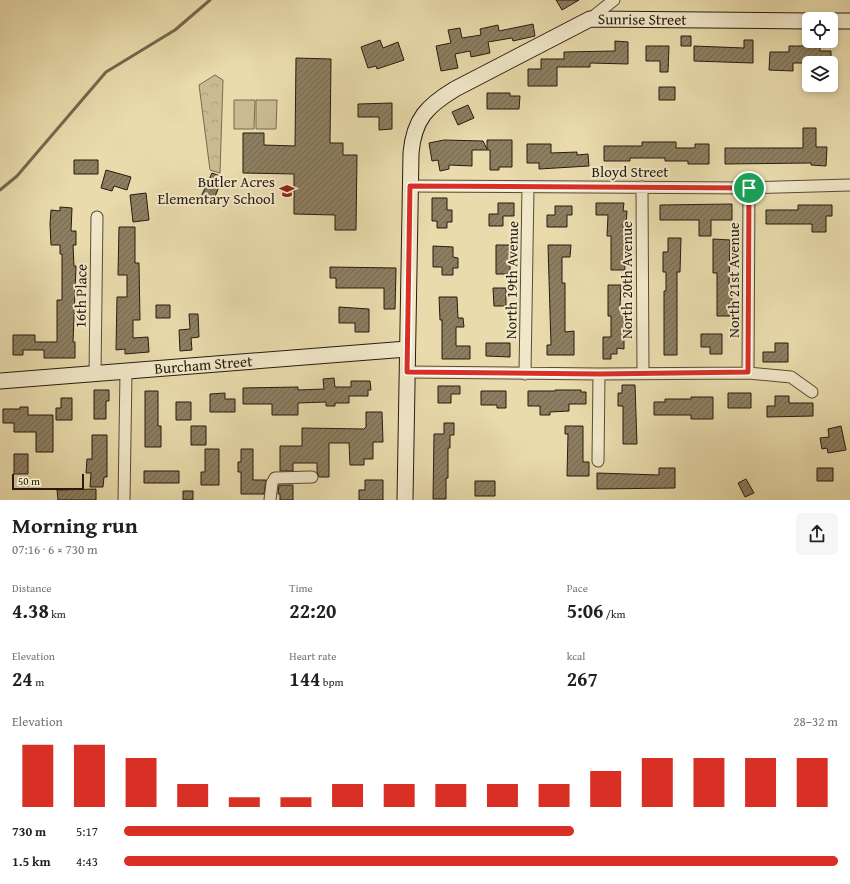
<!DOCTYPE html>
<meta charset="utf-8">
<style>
:root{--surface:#fff;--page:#f6f6f6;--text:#202124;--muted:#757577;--accent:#d93025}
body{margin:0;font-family:"Gentium Book Plus",serif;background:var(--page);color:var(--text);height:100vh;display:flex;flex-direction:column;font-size:15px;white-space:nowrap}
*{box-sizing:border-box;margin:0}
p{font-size:13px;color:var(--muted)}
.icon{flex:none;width:22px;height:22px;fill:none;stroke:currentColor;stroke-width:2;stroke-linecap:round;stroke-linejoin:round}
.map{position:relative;height:500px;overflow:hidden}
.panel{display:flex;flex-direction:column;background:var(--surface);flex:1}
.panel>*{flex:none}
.buttons{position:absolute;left:802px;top:12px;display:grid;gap:8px}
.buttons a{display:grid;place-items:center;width:36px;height:36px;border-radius:6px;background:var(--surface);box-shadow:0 2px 6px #0003;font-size:20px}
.scale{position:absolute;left:12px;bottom:10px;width:72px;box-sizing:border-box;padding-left:4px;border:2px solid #271b0f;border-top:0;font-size:11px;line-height:14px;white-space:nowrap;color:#271b0f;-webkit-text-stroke:3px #f1e8c9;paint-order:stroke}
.pin{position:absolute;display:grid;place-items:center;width:34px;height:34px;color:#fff;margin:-17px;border:2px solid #fff;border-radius:50%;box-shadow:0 1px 4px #0007}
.round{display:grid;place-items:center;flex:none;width:42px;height:42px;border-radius:6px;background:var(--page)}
.overview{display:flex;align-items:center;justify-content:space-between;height:68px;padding:0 12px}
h1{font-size:22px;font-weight:800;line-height:30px}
.figures{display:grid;grid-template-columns:repeat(3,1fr);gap:6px;height:68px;padding:4px 12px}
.figures div{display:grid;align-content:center}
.figures b{font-size:20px;font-weight:800}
.figures small{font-size:11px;font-weight:400}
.figures p{font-size:11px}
.chart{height:112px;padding:8px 12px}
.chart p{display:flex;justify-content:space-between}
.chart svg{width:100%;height:72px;margin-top:4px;stroke:var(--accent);stroke-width:6}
ul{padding:0 12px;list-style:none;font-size:13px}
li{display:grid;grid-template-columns:64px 48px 1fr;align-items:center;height:30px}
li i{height:10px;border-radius:5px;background:var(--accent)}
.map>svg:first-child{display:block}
.park{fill:url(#park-crowns);stroke:#786a50}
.garden{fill:#c8ba91;stroke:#786a50}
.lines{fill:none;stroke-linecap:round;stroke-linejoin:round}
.stream{stroke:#74674d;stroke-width:3}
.building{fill:url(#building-hatch);stroke:#271b0f}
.street-casing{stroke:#584b36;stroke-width:13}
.secondary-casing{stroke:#271b0f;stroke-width:17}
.street{stroke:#f1e8c9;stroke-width:11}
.secondary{stroke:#f1e8c9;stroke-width:15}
.route-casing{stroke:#fff;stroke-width:8}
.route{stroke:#d93025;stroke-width:5}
.labels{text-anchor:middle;stroke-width:4;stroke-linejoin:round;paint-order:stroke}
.street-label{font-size:15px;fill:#271b0f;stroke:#f1e8c9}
.poi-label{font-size:15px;fill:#271b0f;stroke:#f1e8c9;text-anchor:end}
</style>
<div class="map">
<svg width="850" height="500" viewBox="0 0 850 500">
<defs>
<pattern id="park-crowns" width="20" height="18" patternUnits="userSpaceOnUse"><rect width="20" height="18" fill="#c8ba91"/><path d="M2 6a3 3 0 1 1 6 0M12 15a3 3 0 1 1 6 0" fill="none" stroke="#ac9f7c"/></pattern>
<pattern id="building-hatch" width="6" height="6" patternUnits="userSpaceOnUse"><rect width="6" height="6" fill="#8c7f61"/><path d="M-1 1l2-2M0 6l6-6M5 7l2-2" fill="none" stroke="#72674e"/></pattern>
</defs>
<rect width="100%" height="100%" fill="#e9dbac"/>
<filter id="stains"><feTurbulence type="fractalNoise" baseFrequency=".005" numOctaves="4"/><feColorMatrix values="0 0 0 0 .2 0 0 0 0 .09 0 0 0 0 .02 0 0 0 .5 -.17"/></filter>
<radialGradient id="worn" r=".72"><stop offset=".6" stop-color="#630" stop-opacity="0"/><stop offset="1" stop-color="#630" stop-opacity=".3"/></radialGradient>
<!-- park -->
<path class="park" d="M215,75L223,80L220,173L210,170L199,85Z"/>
<!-- garden -->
<path class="garden" d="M234,100H255L254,129H234Z
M256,100H277L276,129H256Z"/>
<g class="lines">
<!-- stream -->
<path class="stream" d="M0,190L17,176L106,72L175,30L210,0"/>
</g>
<!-- building -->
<path class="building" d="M556,0H579L562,10Z
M533,24L535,36L513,41L512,38L488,42L490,53L471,57L470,51L455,54L458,68L441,71L436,46L451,43L448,30L460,28L462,38L481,35L480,29L498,25L499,31Z
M681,36H691V46H681Z
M380,40L383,48L398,42L404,60L377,69L376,66L368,68L361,47Z
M744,40H753V63L694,61V46L744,48Z
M615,41L628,42V64L590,63V67H557V86H528V69H541V59H564V52L615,51Z
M807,41H820V51H831V63H793V71L769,70L770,52H789V46H807Z
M646,46H669L668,72H660V61H646Z
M296,58L331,59L330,143H343V155H357L356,230H335V215L294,214V174L243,173V133H264V145L295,146Z
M659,87H675V100H659Z
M487,93H510V96H520L519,109H487Z
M392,103V129L379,130V117H358V104Z
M468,105L474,118L458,125L452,112Z
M803,128H816V147H827L826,166L811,165V163L725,164V148H803Z
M444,140L483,141L487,149V140H512V167H499V170H490V150H472V166L449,165V169L440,171L438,160L432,161L429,143Z
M642,142H676V148H695V144H709V164H688V161H665V158H630V161H604V146H642Z
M527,144H551V153L577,152V155L588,154L589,166L539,169V163H527Z
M74,160H98V174H74Z
M106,170L131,177L127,190L114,186L112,191L101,188Z
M212,173L223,177L212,204L200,199Z
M146,193L149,220L133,222L130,195Z
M432,198H447V210H452V222H447V228H437V221H432Z
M498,203H514V216H503V226H489V214H498Z
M596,203H624L623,211H627L626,224H623L625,270H611V236H607L608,215H596Z
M732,204V220H711V236H699V220H660V205Z
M798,205H832V216H826V232H812V224H766V210H798Z
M555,206H572V215H567V227H547V215H555Z
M60,207L72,208L71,231H76V245H73L74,266H76L73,342H75V358H44V350H23V355H13V335H35V342H57V300H62V254H60V245H51L50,224L51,210L60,211Z
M119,227H135V263H139L140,320H133V338L148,337L149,352L125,354V349L116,350L117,297H127V275H118Z
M668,238H681L680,272H677V355H664V291H666V272H663V252H668Z
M713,239L730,240L729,286H732V316H717V273H713Z
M496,245H510V274H496Z
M548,245H571L570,257H562V283H565V332L574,331V355H547V345H551Z
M433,246L453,247V257L458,258V268H453V275H442V267H433Z
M330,267L396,268L395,309H384V288H336V278H330Z
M608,285H621L620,307H624V349L617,348V354H611V359H603V337H611V316H608Z
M493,288H506V306H494Z
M439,297H457L458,318H463L464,327H456V346H470V359H442V320H440Z
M156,305H170V318H156Z
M339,307L369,309V332H355V323H339Z
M189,314H198L199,337L191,338L192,350L180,351L179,330L190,329Z
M701,334H722V354H710V347H701Z
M486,343H510V357L486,356Z
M775,343H788V362H763V352H775Z
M334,378L335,387H351V381H370L371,390H368V396H349V403H335V406H326V402L298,403V415H272V404H243V388L298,387V390L324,389L323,379Z
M622,385H635L637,444H623V406H618V393H622Z
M438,386H460V394H451V403H438Z
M94,390H109V401H106V419H94Z
M555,390H581V392H586V404H569V411L550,412V415H540V406H528V391H555Z
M145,391H158V426H161V447H145Z
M481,391H506V408H497V405H481Z
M225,393V399H235V412H210V394Z
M728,393H751V408H728Z
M775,396H789V403H813V416L767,417V406H775Z
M691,397H713V419H691V415H654V402H665V399H691Z
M61,398H72V420H56V408H61Z
M176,402H191V420H176Z
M20,407H28V415H53V452H36V432H14V423H3V409H20Z
M366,412H382L383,442H373V459H364V465H350L349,443H329V477H319L317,472V463H293V471H280V446H302V428L364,429L366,427Z
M444,423H454V435H450V448H448V478H446V499H433L434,434H444Z
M191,426H206V445H191Z
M565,426H583V462H589V476H567L568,434H565Z
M841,426L846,450L828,453L827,448L822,449L820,438L829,437L828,429Z
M92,435H107V477H104L103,487H90L91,473H86L87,459H92Z
M205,449H219V485H201V472H205Z
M241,449H253V480H266L264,494H241V472H238V462H241Z
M14,454H28V474H14Z
M659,468H675V488L597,489V473L659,475Z
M817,468H833V481H817Z
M144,471H179V483H144Z
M746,479L754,493L745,497L738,483Z
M365,480H383V500H359V490H365Z
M475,481H495V496H475Z
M279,485H293V500H280V494H278Z
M96,489V500H58L57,490Z
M183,491H193V500H183Z"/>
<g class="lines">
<!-- street casing -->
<g class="street-casing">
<path id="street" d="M590,19L614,0
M410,186L749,188L850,185
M642,187L643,373
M407,372L599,374L748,373L791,377L812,392
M748,373L749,188
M525,374L528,187
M95,375L97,217
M598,461L599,374
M124,500L126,372
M270,500L272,483L275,478L312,477"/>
</g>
<!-- secondary casing -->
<g class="secondary-casing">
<g id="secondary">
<path d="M831,21H850"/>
<path id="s1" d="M0,381L407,349"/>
<path id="s2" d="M405,500L411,153C414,119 427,106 455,89L590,19L809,21"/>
</g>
</g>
<!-- street -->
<use href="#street" class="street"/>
<!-- secondary -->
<use href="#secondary" class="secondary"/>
</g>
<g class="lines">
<!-- route casing -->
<g class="route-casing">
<path id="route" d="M410,186L749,188L748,372L599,374L407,372Z"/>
</g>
<!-- route -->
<use href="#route" class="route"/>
</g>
<!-- icons -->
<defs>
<g id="school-bare" transform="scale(1.2)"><path d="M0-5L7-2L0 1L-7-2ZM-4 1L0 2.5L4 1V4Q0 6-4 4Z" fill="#8f2418" stroke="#f1e8c9" stroke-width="2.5" paint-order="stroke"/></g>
</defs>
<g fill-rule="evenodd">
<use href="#school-bare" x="287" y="191"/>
</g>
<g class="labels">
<!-- street labels -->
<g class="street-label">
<text dy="5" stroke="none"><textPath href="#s2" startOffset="633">Sunrise Street</textPath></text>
<text x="630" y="177">Bloyd Street</text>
<text transform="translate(512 280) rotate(-89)" y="5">North 19th Avenue</text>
<text transform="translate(627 280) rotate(-90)" y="5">North 20th Avenue</text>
<text transform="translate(734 280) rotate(-90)" y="5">North 21st Avenue</text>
<text transform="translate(81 296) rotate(-89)" y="5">16th Place</text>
<text dy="5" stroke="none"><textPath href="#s1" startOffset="204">Burcham Street</textPath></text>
</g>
<!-- poi labels -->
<g class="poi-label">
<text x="275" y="187">Butler Acres<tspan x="275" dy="17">Elementary School</tspan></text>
</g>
</g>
<rect width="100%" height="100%" filter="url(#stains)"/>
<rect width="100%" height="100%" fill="url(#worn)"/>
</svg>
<div class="buttons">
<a><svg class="icon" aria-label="locate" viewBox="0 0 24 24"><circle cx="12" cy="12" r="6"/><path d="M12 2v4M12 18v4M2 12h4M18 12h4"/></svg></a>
<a><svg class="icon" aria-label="layers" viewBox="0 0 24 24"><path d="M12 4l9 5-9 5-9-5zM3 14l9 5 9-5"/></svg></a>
</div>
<div class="scale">50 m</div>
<div class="pin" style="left:749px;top:188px;background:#1e9e55"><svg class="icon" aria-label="arrive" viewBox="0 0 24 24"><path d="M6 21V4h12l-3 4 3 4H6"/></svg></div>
</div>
<section class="panel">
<div class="overview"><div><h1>Morning run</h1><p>07:16 · 6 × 730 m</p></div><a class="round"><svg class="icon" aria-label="share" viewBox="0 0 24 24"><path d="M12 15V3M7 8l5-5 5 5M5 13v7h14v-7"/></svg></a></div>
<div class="figures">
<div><p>Distance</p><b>4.38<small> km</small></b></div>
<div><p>Time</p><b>22:20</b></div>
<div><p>Pace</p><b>5:06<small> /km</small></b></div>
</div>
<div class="figures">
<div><p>Elevation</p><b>24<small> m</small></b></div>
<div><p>Heart rate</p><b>144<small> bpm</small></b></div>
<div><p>kcal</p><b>267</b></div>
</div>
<div class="chart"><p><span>Elevation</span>28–32 m</p>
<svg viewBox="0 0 160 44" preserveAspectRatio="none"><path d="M5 44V6M15 44V6M25 44V14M35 44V30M45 44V38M55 44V38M65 44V30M75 44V30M85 44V30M95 44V30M105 44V30M115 44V22M125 44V14M135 44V14M145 44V14M155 44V14"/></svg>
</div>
<ul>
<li><b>730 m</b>5:17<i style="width:63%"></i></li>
<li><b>1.5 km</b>4:43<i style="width:100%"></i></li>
</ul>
</section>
